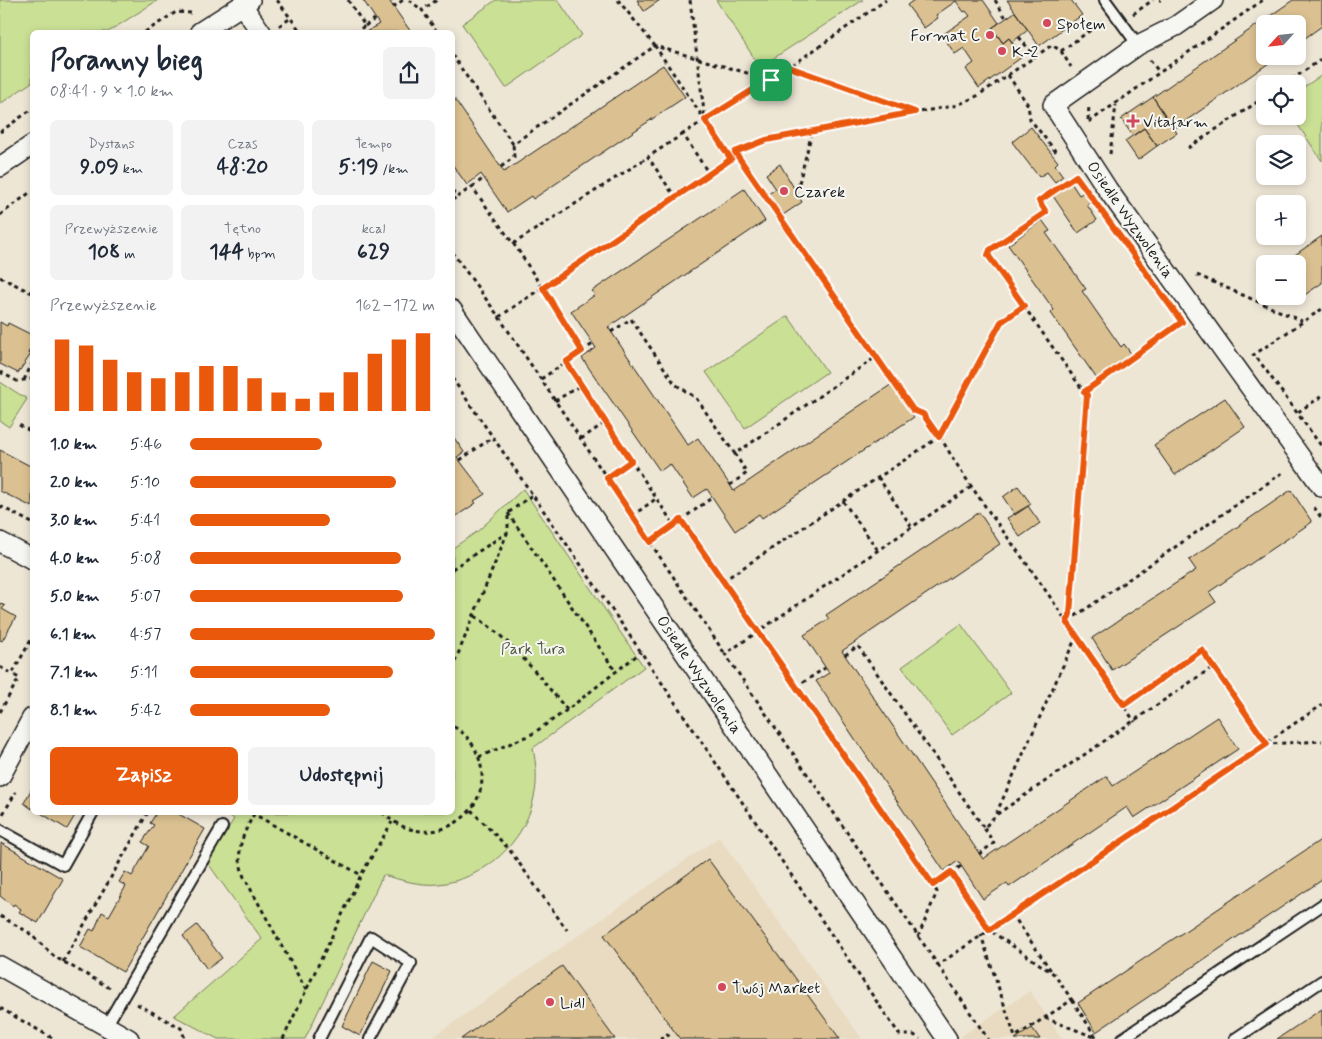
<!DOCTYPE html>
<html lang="pl">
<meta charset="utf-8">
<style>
:root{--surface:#fff;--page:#f2f2f3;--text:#1f2937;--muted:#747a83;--accent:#ea580c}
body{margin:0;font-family:Mynerve,sans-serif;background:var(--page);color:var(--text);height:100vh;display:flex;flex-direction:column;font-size:19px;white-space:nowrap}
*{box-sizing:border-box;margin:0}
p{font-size:16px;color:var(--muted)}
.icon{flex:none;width:28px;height:28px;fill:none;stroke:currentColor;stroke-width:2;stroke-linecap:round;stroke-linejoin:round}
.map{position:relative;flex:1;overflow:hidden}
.drawer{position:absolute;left:30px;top:30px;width:425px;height:785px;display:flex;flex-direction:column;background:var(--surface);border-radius:8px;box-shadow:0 2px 8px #0003}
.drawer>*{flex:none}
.needle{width:32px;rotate:243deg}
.buttons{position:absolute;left:1256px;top:15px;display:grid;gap:10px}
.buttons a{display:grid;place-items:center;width:50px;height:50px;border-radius:8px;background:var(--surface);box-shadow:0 2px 8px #0003;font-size:25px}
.pin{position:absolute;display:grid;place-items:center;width:42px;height:42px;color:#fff;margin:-21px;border-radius:10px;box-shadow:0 2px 8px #0006}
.round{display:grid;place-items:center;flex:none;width:52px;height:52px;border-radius:8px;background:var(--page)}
.head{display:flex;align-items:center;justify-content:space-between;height:85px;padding:0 20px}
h1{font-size:28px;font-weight:700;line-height:38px}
.stats{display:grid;grid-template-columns:repeat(3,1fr);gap:8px;height:85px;padding:5px 20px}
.stats div{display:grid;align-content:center;border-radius:8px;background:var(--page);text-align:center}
.stats b{font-size:21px;font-weight:700}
.stats small{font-size:14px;font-weight:400}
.stats p{font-size:14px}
.chart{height:140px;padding:10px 20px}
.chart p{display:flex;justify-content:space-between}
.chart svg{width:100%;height:90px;margin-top:5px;stroke:var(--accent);stroke-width:6}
.primary-button{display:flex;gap:10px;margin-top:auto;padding:10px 20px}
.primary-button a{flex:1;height:58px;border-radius:8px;background:var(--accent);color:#fff;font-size:20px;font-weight:700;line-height:58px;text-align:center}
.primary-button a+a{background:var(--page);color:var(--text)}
ul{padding:0 20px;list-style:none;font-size:16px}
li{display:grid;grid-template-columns:80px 60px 1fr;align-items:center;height:38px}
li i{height:12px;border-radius:6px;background:var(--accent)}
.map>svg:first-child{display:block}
.built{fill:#e8dbc1}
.green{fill:#cae095;stroke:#737e58}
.building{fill:#dbc191;stroke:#1c1c1c}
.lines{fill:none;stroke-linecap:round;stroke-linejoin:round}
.service-casing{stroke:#1c1c1c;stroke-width:14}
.minor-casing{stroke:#1c1c1c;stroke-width:22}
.path{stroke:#1c1c1c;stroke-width:3;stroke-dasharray:4 4;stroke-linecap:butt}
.service{stroke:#f6f6f2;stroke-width:10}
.minor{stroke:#f6f6f2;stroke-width:19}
.route-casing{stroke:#fff;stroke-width:10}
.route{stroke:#ea580c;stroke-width:6}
.poi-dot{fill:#d1495b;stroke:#f6f6f2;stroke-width:2}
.labels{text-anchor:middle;stroke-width:4;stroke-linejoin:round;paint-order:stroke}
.poi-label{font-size:16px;fill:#1c1c1c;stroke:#f6f6f2;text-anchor:start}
.street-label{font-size:16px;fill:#1c1c1c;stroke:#f6f6f2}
.park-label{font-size:16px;fill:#505740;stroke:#f6f6f2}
</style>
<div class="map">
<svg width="1322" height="1039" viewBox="0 0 1322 1039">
<rect width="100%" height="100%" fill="#eee6d5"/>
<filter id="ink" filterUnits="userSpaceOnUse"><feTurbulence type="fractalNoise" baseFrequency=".02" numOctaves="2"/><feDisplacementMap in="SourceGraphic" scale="10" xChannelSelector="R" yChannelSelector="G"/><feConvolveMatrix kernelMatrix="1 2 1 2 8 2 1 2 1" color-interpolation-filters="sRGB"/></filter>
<g filter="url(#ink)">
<!-- built -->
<path class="built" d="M719,837L862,1039H430Z
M1030,991L1062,1039H963L961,1036Z"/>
<!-- green -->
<path class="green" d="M0,0H158L108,32H32V82L0,104Z
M496,0H558L582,35L506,88L462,24Z
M716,0H863L760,67Z
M1322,75V161L1292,116H1298V91Z
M788,316L827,372L745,428L706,372Z
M0,382L27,399L9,427L0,421Z
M523,489L644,667L533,748C536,764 538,781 534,797C525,842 485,879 439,884C420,886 401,880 383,875L305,1039H218L174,1016L262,939L207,862L234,819L226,813L452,812L453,548L478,531Z
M961,624L1011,693L952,735L902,667Z"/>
<!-- building -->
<path class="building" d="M363,0H393L390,2L411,32H366L379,24Z
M637,0H660L644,11Z
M914,0H983L999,23L992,28L1003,43L1009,38L1022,57L979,88L966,69L974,63L964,48L955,54L942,35L970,16L966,11L964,12L956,1L936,15L938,18L924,28L907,5Z
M1007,0H1071L1082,15L1039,46Z
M1293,0H1322V26L1298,43V24H1265V56H1279L1174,129L1153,97Z
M1015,12L1028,30L1012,42L1009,38L1003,43L992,28Z
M663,65L685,97L533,199L531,196L507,212L481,174L467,185L452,164V95L504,172Z
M1153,97L1177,133L1157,146L1144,128L1133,136L1121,119Z
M1031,127L1058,162L1055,165L1063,176L1055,182L1047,172L1039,177L1012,142Z
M1144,128L1157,146L1138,160L1125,141Z
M780,164L802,202L783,215L768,194L776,189L766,174Z
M1071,183L1079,195L1084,192L1092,202L1087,205L1097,220L1078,233L1053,196Z
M744,189L765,221L608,327L688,445L698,438L734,491L892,384L914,417L762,518L759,514L735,531L707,489L693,498L670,464L660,471L582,358L596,348L571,311L595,295L592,291Z
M1042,220L1050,231L1046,233L1086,289L1082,291L1121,347L1124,344L1132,355L1097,379L1051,313L1054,310L1008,245Z
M1322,236V283L1293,303L1288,296H1298V264H1282Z
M0,322L7,326L8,323L32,335V346L28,353L31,354L18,373L0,364Z
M1225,398L1245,427L1175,475L1154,445Z
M452,435L464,452L457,457L485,494L474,501L476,503L452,519Z
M0,450L32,467V507L0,491Z
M1018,486L1031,504L1015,515L1003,497Z
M1291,490L1312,522L1209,592L1216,602L1112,670L1092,638L1196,570L1189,560Z
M1028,506L1040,523L1020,537L1007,518Z
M979,512L1000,544L842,651L983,859L1107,776L1113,786L1217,717L1238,749L1134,818L1127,807L1009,887L1007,883L983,899L958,861L944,871L816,681L829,673L804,635L829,619L826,615Z
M0,603L5,606L2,609L16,617L2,641L0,640Z
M32,788V809L24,803Z
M39,812H77L67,829Z
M157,812H175L205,829L123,972L80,947L90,929L94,931L102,912L109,916L126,886L119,882L125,872L132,876L149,846L142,842L154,825L150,823Z
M1322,839V880L1096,1032L1078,1003Z
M1,843L63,879L38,923L19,912L21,909L14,904L13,906L0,896Z
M708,859L840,1039H680L604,935Z
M197,925L222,958L207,969L183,936Z
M373,961L392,971L360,1036L342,1026Z
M562,966L615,1039H461Z
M1322,1009V1039H1277Z
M1032,1028L1040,1039H1015Z"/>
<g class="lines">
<!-- service casing -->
<g class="service-casing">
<path id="service" d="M1105,0L1138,45
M0,830L63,865L93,812
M106,1026L222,827
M319,1039L371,937L411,963L370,1039
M1122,1039L1322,905
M1235,1039L1322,981"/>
</g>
<!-- minor casing -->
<g class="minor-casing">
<path id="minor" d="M1213,0L1176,26L1138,45L1053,105L1108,190L1322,487
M242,5L261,32
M200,32L250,0
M0,167L32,145
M452,310L947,1039
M0,542L32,559
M0,777L32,718
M0,966L129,1039"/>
</g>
<!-- path -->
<path class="path" d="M277,0L301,32
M348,0L365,26L355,32
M409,0L422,10
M690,0L705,120L771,80L886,0
M995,0L1006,18
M1159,0H1161
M393,7L403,0
M1133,14L1153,0
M279,26L291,18
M365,26L376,18
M145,32L176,12L191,13
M437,32L422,10L437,0
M1019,37L1035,57
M1061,51L1071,67
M452,55L513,144L655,46L618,0
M1150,60L1159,72
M789,67L914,112
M1008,75L1028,105L1030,119L1056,152
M771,80L655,46L731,159L735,152L766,140L958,105L977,96L1052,45L1061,51L1102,22
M1285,84L1322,59
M705,120L683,134L709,174L731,159
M1088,120L1089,106
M1089,122L1263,0
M0,132L32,109
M683,134L648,157L675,197L709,174
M1188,148L1265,97
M735,152L913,410C932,417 943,443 954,460C992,520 1039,576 1076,637
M1110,154L1116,105
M501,167L514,157L513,144
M1075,176L1039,201L1046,212L990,250L988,255L1084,392
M799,183L812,132
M472,187L484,178
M452,191L457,197L472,187L520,253L582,351L566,362L674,525L681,520L933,885L951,873L989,930L1054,974L1072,1000L1015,1037L981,935
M452,200L457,197
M0,215L32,191
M513,244L648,157
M452,252L499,317L725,654
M1197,275L1302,321
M0,277L32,293
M499,317L675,197
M1180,324L1084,392L1087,395L1070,614L1067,622L1285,471
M611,332L631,319L675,384L696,398L735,454L876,357
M582,351L593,344
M1252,356L1322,309
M1257,358L1322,447
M0,372L17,381L32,379
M452,378L641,652L883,1011L900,1035H914L920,1039
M541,379L566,362
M24,380L32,364
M555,401L581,385
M1298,412L1322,396
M19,425L32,432
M581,439L606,422
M460,460L493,437
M878,477L911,526
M607,478L631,461
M730,485L747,473L735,454
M971,487L725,654L938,965L1322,705
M843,501L877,549
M0,506L32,523
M1314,507L1322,519
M508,513L616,672
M632,516L657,498
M681,520L713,497
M650,542L674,525
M452,569L508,532
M723,581L939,437L1001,322L1024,306
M475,616C512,641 539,676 567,710
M845,655L858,646L984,828L996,815L1214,666
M0,667L12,674L32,638
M452,669L508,531V513L532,495
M796,687L825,668
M1124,705L1202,650L1267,744L1322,741
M0,712L19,678L12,674
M479,757L532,734L567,710L641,652
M471,810L509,849L567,930
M382,812C431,861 507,808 474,747C469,738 461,730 452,726
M3,814L16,792
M996,814L1076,637L1135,722
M979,854L994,843L984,828
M951,873L961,866
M1012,914L1052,972
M0,916L28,932L55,957L110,988
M918,937L937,892L933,885
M63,962L148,812
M938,965L988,1039
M306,990L244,877C235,851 241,838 254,814L361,875
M1072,1000L1096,1037
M137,1004L181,1028L185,1039
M0,1008L54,1039
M1045,1018L1097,1038
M283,1039L361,875L392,822
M660,1039L667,1034L671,1039"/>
<!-- service -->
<use href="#service" class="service"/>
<!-- minor -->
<use href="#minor" class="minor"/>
</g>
</g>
<g class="lines" filter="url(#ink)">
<!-- route casing -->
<g class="route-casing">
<path id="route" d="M789,67L915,112L766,140L735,152L913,410L923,414L939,437L1001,322L1024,306L988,255L990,250L1046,212L1039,201L1076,176L1182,322L1084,392L1087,395L1070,614L1067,622L1124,705L1202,650L1267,744L989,930L951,872L933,885L681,520L650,542L607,478L631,461L566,362L582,351L543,288L731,159L705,120Z"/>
</g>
<!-- route -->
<use href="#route" class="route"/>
</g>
<!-- markers -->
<g class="poi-dot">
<circle cx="1047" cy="23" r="5"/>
<circle cx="990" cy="35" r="5"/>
<circle cx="1002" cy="51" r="5"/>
<path d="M1130.5 113.5h5v5h5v5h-5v5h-5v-5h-5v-5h5z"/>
<circle cx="784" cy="191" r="5"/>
<circle cx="722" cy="987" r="5"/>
<circle cx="550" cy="1002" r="5"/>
</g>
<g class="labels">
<!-- poi labels -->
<g class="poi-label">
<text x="1057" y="29">Społem</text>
<text x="980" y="41" text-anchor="end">Format C</text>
<text x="1012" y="57">K-2</text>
<text x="1143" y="127">Vitafarm</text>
<text x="794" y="197">Czarek</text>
<text x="732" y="993">Twój Market</text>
<text x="560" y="1008">Lidl</text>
</g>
<!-- street labels -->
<g class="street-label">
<text transform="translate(1131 219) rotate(55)" y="6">Osiedle Wyzwolenia</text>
<text transform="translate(700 674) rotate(56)" y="6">Osiedle Wyzwolenia</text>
</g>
<!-- park labels -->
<g class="park-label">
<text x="533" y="654">Park Tura</text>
</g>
</g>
</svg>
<div class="buttons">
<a><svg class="needle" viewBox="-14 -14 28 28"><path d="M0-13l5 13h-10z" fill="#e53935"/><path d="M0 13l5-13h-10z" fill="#747a83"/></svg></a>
<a><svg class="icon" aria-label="locate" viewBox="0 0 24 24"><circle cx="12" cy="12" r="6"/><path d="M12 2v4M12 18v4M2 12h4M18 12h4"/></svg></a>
<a><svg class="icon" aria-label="layers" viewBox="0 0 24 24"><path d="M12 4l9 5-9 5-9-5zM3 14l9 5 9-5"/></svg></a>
<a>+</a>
<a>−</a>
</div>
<div class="pin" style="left:771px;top:80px;background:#1e9e55"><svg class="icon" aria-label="arrive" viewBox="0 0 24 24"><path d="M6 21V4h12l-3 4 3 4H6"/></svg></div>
<section class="drawer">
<div class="head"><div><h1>Poranny bieg</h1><p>08:41 · 9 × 1.0 km</p></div><a class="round"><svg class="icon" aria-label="share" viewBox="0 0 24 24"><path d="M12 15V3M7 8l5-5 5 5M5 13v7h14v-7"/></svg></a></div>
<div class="stats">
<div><p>Dystans</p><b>9.09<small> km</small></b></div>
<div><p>Czas</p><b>48:20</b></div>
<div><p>Tempo</p><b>5:19<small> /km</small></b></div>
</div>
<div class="stats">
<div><p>Przewyższenie</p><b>108<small> m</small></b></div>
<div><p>Tętno</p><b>144<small> bpm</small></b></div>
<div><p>kcal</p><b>629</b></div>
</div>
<div class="chart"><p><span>Przewyższenie</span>162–172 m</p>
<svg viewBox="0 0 160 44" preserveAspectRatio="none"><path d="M5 44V9M15 44V12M25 44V19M35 44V25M45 44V28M55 44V25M65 44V22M75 44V22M85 44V28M95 44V35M105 44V38M115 44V35M125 44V25M135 44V16M145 44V9M155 44V6"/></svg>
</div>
<ul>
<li><b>1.0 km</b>5:46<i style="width:54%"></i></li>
<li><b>2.0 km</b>5:10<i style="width:84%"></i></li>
<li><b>3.0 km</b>5:41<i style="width:57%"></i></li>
<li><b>4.0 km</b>5:08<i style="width:86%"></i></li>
<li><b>5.0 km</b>5:07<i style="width:87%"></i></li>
<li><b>6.1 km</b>4:57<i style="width:100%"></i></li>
<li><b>7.1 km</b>5:11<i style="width:83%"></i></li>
<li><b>8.1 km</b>5:42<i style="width:57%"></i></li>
</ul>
<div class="primary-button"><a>Zapisz</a><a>Udostępnij</a></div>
</section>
</div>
